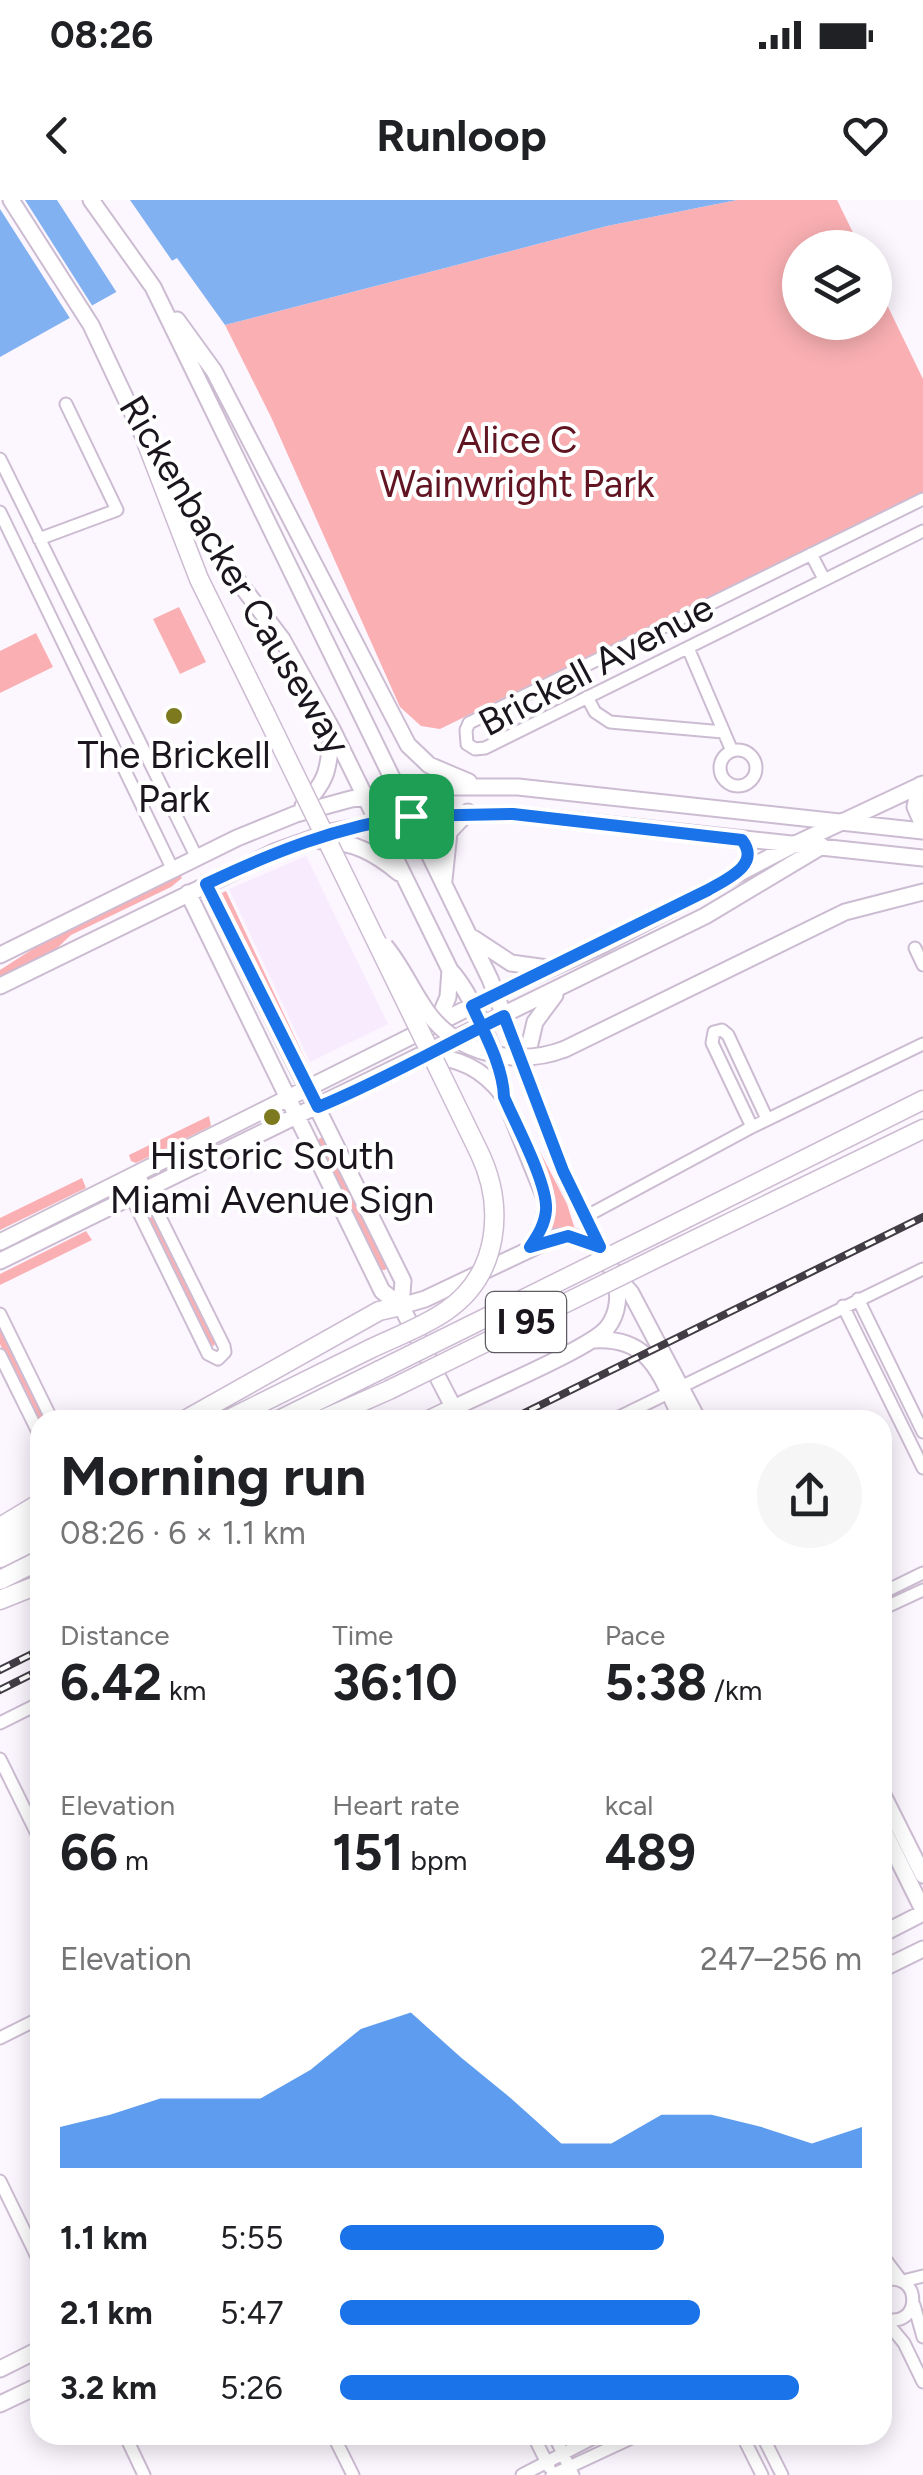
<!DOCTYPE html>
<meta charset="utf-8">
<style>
:root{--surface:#fff;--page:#f6f6f6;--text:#202124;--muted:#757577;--accent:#1a73e8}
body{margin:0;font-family:Figtree,sans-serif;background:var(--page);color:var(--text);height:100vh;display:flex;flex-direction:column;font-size:38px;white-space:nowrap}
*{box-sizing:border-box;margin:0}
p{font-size:32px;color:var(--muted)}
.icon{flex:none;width:55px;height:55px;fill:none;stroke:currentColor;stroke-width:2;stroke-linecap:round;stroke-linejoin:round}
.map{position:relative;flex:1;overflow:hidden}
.side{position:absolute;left:30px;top:1210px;width:862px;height:1035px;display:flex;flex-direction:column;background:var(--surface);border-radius:30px;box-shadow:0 5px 25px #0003}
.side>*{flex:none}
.tools{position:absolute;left:782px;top:30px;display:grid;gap:20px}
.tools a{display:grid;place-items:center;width:110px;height:110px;border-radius:50%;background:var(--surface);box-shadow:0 5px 25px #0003;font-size:50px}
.pin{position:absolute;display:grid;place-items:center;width:85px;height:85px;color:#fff;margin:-42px;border-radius:20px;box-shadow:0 5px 15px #0006}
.round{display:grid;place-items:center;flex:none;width:105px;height:105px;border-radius:52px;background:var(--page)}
.overview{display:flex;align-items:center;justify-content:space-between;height:170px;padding:0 30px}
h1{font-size:55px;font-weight:700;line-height:75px}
.stats{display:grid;grid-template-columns:repeat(3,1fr);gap:15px;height:170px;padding:10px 30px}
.stats div{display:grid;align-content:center}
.stats b{font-size:50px;font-weight:700}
.stats small{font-size:28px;font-weight:400}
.stats p{font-size:28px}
.chart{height:280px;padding:20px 30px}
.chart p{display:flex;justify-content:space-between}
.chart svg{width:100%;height:180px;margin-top:10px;fill:var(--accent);opacity:.7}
ul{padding:0 30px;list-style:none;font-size:32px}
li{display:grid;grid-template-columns:160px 120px 1fr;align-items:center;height:75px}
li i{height:25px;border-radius:12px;background:var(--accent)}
.status{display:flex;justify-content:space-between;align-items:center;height:70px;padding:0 50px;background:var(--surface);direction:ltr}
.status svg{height:28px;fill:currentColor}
header{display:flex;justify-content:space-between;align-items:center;height:130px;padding:0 30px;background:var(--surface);font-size:45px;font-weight:700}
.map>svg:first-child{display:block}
.built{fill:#f8ebfd}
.green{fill:#fab0b3}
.water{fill:#82b1f1}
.pier{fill:#fcf6ff}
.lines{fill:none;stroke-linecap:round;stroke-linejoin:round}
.minor-casing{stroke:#ccbcd2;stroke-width:15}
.major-casing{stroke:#ccbcd2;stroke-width:19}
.highway-casing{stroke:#ccbcd2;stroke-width:21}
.minor{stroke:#fff;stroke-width:11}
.major{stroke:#fff;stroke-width:15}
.highway{stroke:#fff;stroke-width:18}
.rail-casing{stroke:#423c45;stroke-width:8}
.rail{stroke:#fff;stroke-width:4;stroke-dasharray:11;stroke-linecap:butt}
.major-bridge-casing{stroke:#ccbcd2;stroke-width:19;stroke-linecap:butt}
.highway-bridge-casing{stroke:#ccbcd2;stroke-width:21;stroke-linecap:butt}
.major-bridge{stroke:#fff;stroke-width:15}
.highway-bridge{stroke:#fff;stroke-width:18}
.route-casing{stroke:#fff;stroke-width:20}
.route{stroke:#1a73e8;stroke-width:12}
.poi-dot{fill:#7c791f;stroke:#fff;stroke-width:4}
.labels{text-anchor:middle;stroke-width:8;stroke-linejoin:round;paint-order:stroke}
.shield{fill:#fff;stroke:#5f5b62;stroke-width:2.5}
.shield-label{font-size:35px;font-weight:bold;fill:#1b151e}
.park-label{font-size:38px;fill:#611421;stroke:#fff}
.street-label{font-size:38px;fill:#1b151e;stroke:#fff}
.poi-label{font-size:38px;fill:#1b151e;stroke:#fff}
</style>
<div class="status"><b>08:26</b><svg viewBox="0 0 49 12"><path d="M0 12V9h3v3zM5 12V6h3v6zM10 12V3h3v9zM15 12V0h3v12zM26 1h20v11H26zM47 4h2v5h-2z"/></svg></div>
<header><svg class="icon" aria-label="back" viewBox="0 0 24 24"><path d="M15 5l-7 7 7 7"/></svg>Runloop<svg class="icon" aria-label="heart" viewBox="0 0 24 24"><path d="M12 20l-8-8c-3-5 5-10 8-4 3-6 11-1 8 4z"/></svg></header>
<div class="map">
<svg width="923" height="2275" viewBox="0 0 923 2275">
<rect width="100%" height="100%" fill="#fcf6ff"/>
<!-- built -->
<path class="built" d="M306,656L388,824L310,862L229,689Z"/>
<!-- green -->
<path class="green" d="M737,0H837L860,47L800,48V122H875V80L923,179V293L440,529L421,526L400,507L271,217L225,125L607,26Z
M179,407L206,462L180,474L153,419Z
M36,433L53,467L0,493V451Z
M180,674L182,678L171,687L71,735L53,752L0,778V770L50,738Z
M226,691L307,863L304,864L218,695Z
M209,916L211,926L136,963L131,961L129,955Z
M523,919L567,1004L575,1029L556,1031L551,1027L554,1007Z
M320,938H327L389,1065L385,1070H378L317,942Z
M82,978L86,988L0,1030V1018Z
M153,1016L216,1141L214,1146L209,1144L148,1019Z
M86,1031L92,1040L0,1085V1074Z
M0,1125L47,1220H40V1225L0,1144Z"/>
<!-- water -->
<path class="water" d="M0,0H737L607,26L225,125L177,58L0,157Z"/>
<!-- pier -->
<path class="pier" d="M0,0H25L95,110L73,123L0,9Z
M57,0H130L175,65L119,96Z"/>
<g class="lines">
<!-- minor casing -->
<g class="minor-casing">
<path id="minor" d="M0,259L197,658
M923,299L469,523L466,530L467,544L475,549L485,548L923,331
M0,312L173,670
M39,339L117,310L66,204
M811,354L824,379
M688,448L732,551
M587,497L595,512L610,522L723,532
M720 568a18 18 0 1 1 36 0a18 18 0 1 1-36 0Z
M915,748L923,765
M752,927L712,843L714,832L722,830L728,835L767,919
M123,980L208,1154L218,1159L225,1152L224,1146L138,973
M585,1017L752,927L923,844
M858,1099L923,1232
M843,1106L923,1268
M0,1114L52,1220
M0,1155L40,1236
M613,1220L923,1069
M882,1393L923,1373
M882,1409L923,1390
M0,1523L40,1503
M0,1559L40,1640
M0,1838L40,1818
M0,1981L40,2063
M882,2055L900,2079
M882,2081C923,2068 923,2132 882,2118
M903,2081L923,2076
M914,2105L923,2137
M885,2120L904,2143L923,2182
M125,2235L144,2275
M333,2235L353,2275
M533,2235L549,2267
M554,2235L573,2275
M742,2235L762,2275
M762,2235L782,2275
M522,2275L599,2235
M552,2275L638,2235"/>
</g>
<!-- major casing -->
<g class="major-casing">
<path id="major" d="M11,0L91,125L147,244L218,355L282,439L332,529L450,770C473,795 502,863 504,897L547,1003L543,1025L530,1047
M91,0L153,87L490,779L566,979L613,1072L631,1093L698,1220
M177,120L214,171L408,545L429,565L469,582
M920,585L915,607L923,625
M303,606C329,579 328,569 332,533
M321,641C353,641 375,653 399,673
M444,680L449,632L468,612
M206,684L403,1081L401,1106
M188,693L382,1091L401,1106L460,1220
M473,738L511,763L547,768
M0,755L237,638L296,614L351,599L426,587H518L923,631
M0,786L274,652L330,632L411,616L513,614L923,658
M437,823L448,797L450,770
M565,849L845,712L923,692
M428,856C460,858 482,869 502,894
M524,869L535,822L555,795
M0,1042L512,786L602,745L793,645L923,584
M0,1061L705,716L822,646
M401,1106L425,1099L556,1037H574L599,1047
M593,1140C651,1136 660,1175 682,1220
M454,1208C483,1193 591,1148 607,1128C619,1113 620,1093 614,1076
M882,1593L923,1675
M882,1627L923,1710
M882,1734L923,1713
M882,1769L923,1749
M0,2169L40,2149
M0,2204L40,2185"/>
</g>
<!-- highway casing -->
<g class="highway-casing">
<path id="highway" d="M147,244L199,379L265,513
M653,1035L923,900
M663,1055L923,929
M185,1220L379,1111L401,1106
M227,1220L370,1149
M279,1220L380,1170
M321,1220L389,1190
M429,1220L454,1208
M0,1327L40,1303
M0,1340L40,1319
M0,1358L40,1338
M0,1380L40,1360
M0,1400L40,1384"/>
</g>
<!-- minor -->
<use href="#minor" class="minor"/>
<!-- major -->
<use href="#major" class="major"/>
<!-- highway -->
<use href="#highway" class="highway"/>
<!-- rail casing -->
<g class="rail-casing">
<path id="rail" d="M510,1220L923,1017
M0,1470L40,1450
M0,1490L40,1470"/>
</g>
<!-- rail -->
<use href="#rail" class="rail"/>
<!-- major-bridge casing -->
<g class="major-bridge-casing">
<path id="major-bridge" d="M385,746C402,766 412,791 428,813C459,855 518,867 565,849"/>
</g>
<!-- highway-bridge casing -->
<g class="highway-bridge-casing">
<path id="highway-bridge" d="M265,513L479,952C505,1006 500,1074 446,1111C423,1127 395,1137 370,1149
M380,1170L653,1035
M389,1190L663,1055"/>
</g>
<!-- major-bridge -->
<use href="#major-bridge" class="major-bridge"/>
<!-- highway-bridge -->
<use href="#highway-bridge" class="highway-bridge"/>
</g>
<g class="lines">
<!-- route casing -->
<g class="route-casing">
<path id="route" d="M411,616C337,627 273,652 206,684L318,907C382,881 442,846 504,816L563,971L600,1047L568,1036L530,1047C538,1035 545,1024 546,1010C548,984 515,923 504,897C503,867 485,834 472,806L708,690C727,679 761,665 742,640L513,614L411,616"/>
</g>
<!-- route -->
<use href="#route" class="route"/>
</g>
<!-- markers -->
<g class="poi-dot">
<circle cx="174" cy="516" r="10"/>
<circle cx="272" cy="917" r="10"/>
</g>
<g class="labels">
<!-- shield labels -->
<rect class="shield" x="486" y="1092" width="80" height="60" rx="8"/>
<g class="shield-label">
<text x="526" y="1134">I 95</text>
</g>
<!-- park labels -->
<g class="park-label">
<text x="517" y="253">Alice C<tspan x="517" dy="44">Wainwright Park</tspan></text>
</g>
<!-- street labels -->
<g class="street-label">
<text transform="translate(235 375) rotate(59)" y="13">Rickenbacker Causeway</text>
<text transform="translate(596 465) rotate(-28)" y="13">Brickell Avenue</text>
</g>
<!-- poi labels -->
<g class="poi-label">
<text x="174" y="568">The Brickell<tspan x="174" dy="44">Park</tspan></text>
<text x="272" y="969">Historic South<tspan x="272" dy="44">Miami Avenue Sign</tspan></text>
</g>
</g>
</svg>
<div class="tools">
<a><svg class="icon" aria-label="layers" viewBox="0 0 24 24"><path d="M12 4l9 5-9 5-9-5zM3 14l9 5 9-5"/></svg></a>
</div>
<div class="pin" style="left:411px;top:616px;background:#1e9e55"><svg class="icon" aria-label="arrive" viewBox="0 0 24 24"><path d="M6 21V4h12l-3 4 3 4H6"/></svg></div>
<section class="side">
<div class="overview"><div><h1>Morning run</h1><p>08:26 · 6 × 1.1 km</p></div><a class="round"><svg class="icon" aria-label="share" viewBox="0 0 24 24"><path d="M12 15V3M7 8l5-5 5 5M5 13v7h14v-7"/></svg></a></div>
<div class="stats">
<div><p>Distance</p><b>6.42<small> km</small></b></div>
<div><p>Time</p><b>36:10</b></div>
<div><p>Pace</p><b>5:38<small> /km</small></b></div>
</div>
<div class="stats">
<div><p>Elevation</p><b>66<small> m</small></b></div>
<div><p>Heart rate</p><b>151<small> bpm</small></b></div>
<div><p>kcal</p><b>489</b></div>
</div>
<div class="chart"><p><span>Elevation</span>247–256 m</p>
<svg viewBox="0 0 160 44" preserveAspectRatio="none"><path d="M0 44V34L10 31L20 27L30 27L40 27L50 20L60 10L70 6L80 17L90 27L100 38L110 38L120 31L130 31L140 34L150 38L160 34V44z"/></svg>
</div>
<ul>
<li><b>1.1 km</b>5:55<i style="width:62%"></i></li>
<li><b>2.1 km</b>5:47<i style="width:69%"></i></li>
<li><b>3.2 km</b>5:26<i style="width:88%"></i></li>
</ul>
</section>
</div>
